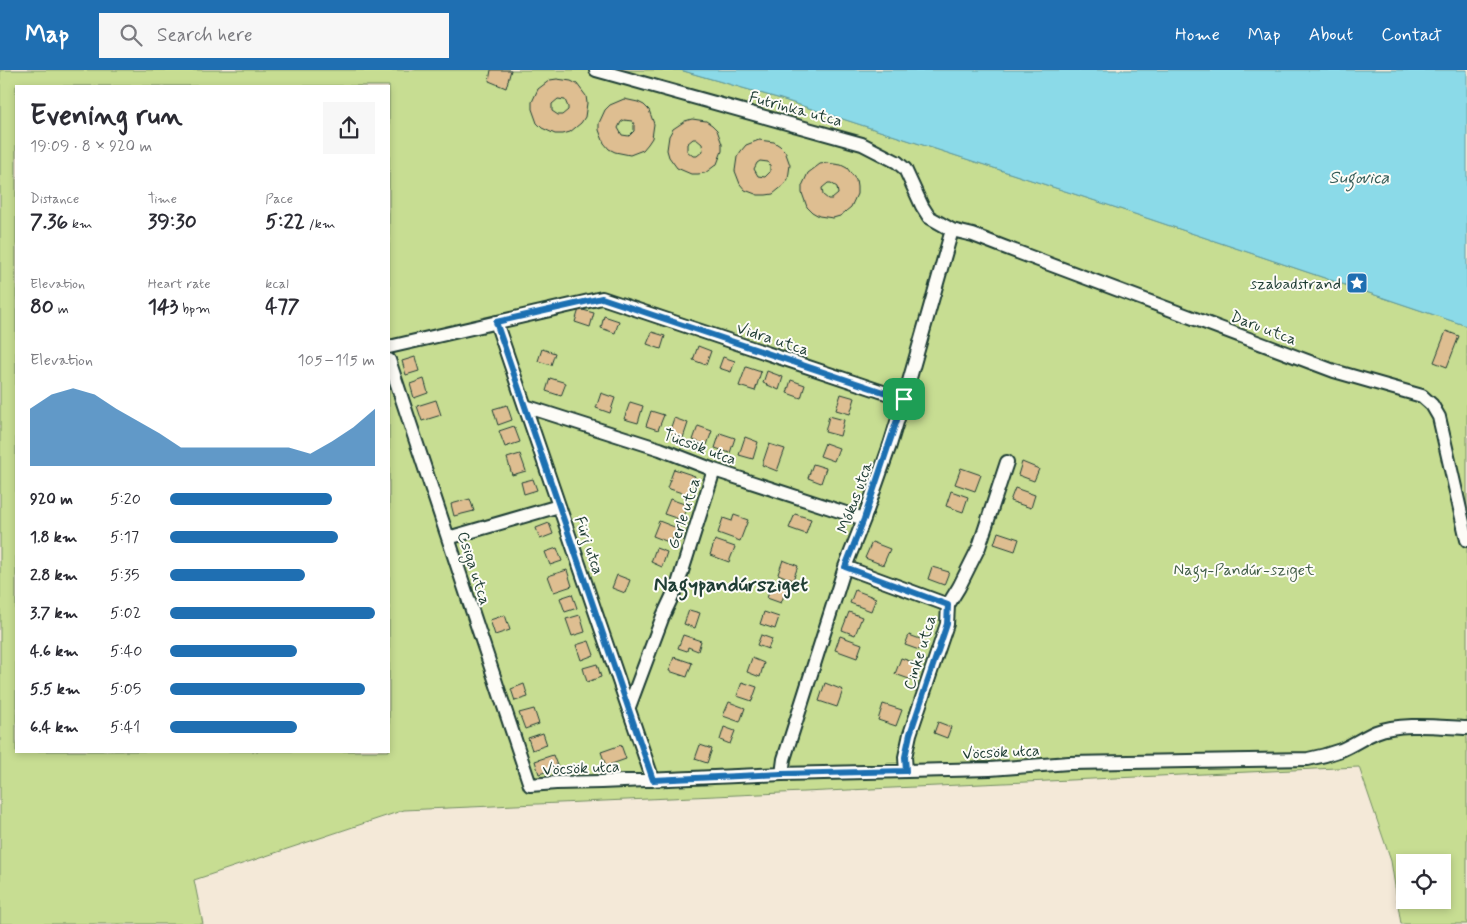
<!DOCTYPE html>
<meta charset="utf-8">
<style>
:root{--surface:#fff;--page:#f7f7f7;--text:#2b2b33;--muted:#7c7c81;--accent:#1f6fb2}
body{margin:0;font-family:Mynerve,sans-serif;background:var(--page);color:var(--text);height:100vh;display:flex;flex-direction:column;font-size:19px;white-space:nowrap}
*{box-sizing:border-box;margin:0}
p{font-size:16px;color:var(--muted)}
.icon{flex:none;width:28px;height:28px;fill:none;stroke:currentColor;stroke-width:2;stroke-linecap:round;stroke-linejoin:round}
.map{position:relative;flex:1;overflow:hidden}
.side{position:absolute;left:15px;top:15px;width:375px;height:668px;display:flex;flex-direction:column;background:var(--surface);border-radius:0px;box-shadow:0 2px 8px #0003}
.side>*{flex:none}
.controls{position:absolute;left:1396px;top:784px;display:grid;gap:10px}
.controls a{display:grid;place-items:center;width:55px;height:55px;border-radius:0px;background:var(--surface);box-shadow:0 2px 8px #0003;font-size:25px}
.pin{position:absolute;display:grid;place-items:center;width:42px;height:42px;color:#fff;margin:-21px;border-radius:10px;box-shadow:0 2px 8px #0006}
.round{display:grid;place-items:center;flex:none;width:52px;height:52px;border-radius:0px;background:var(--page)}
.overview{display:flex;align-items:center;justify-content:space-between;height:85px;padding:0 15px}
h1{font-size:28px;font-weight:800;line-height:38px}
.stats{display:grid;grid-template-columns:repeat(3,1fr);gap:8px;height:85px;padding:5px 15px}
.stats div{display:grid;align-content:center}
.stats b{font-size:21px;font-weight:800}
.stats small{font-size:14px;font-weight:400}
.stats p{font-size:14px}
.chart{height:140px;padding:10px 15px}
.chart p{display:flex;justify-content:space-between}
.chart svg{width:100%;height:90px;margin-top:5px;fill:var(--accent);opacity:.7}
ul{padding:0 15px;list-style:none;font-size:16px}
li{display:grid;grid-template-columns:80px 60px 1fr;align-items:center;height:38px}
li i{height:12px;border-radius:6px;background:var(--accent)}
header{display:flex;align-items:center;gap:30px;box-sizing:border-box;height:70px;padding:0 25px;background:var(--accent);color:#fff}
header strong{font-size:24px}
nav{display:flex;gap:28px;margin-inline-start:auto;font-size:18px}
.search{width:350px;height:45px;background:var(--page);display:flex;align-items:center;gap:12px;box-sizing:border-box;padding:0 18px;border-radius:0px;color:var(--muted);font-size:19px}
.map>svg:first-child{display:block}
.green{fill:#c7dd92;stroke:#738d63;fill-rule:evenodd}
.water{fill:#8bdae8;stroke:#609ba0}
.building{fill:#debe91;stroke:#1f3d34;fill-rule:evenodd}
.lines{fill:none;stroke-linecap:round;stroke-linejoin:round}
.minor-casing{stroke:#1f3d34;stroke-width:16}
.minor{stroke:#fdfcf7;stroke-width:12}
.route-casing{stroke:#fff;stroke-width:10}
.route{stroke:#1f6fb2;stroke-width:6}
.labels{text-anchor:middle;stroke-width:4;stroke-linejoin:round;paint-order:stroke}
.street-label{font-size:16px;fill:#1f3d34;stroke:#fdfcf7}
.poi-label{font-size:16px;fill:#1f3d34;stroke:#fdfcf7;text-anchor:end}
.park-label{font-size:16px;fill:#415d47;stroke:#fdfcf7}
.water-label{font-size:18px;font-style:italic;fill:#355c58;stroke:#fdfcf7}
.district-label{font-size:21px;font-weight:bold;fill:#1f3d34;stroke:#fdfcf7}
</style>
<header>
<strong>Map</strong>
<div class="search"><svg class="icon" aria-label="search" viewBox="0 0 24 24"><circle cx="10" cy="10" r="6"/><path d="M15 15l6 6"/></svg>Search here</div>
<nav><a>Home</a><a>Map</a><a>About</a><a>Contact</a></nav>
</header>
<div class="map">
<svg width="1467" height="854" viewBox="0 0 1467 854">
<rect width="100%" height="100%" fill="#f4e9d8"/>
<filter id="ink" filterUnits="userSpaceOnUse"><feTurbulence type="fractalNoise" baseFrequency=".02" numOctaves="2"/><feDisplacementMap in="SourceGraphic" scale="10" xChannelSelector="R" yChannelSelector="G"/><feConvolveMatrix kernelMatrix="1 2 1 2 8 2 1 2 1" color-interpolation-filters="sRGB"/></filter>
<g filter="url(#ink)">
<!-- green -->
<path class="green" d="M0,0H680L781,29L1105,134L1467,256V854H1401L1391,791L1359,697L404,740L194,810L203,854H0ZM16,16H389V681H16ZM1405,792H1442V830H1405Z"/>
<!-- water -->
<path class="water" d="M680,0H1467V256L1105,134L781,29Z"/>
<!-- building -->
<path class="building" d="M491,0H511L506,18L489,11Z
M557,9L571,11L577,14L586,26L587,33L585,47L581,53L570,62L563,64H555L542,58L537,53L532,39V32L538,19L550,10ZM558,29L565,30L568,37V40L562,45H558L552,41V34Z
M624,29L638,32L644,35L649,40L654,54L652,68L648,74L643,80L630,85L615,82L609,79L604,73L599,60V53L605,40L610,35ZM624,50L632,51L634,54V61L629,66L622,65L618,58L621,52Z
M692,49L706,51L712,55L717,60L722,74V81L717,94L705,103L698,104H691L677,98L669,87L667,80L669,66L673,59L685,51ZM693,69H696L702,74L703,81L697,86H693L687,81V74Z
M759,70L774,72L780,76L785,81L790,95L788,109L784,115L773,124L766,125H758L745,120L740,114L735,101L737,87L741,81L746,75ZM760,91L768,92L770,95V102L765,107L758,106L754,99L757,93Z
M827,93L841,95L847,98L856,110L857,117V124L851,137L840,146L833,148L819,146L812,142L807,137L802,123V116L808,103L820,94ZM828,113H831L837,117L838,124L832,129H828L823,125L822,118Z
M579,239L594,243L590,257L575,252Z
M604,246L619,251L615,263L601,258Z
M1446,261L1459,266L1447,297L1434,292Z
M652,262L665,266L661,279L647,274Z
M698,276L711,281L706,295L693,290Z
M542,279L555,283L551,295L538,291Z
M415,287L419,301L406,305L402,291Z
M723,287L735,291L731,302L719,298Z
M746,297L761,302L755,321L739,316Z
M767,301L783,307L779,320L763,313Z
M550,308L566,313L561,326L546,321Z
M424,309L428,323L414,328L410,314Z
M791,310L805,315L801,328L787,323Z
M601,323L615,328L610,343L596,338Z
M841,324L855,328L850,344L836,340Z
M436,330L441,345L422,351L417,336Z
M630,332L643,336L638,353L624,349Z
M507,335L512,350L498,355L493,339Z
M651,341L664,345L658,360L646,356Z
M829,346L844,350L840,366L825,362Z
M674,348L688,353L683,368L669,363Z
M514,356L520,372L505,377L499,361Z
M698,356L712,361L707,375L693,370Z
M720,363L735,368L730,383L715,378Z
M745,367L758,372L753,389L739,385Z
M825,373L839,378L834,391L820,386Z
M769,374L785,379L777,401L762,395Z
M520,384L526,401L512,405L507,388Z
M1022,392L1039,399L1034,411L1018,405Z
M813,394L826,398L821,413L808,408Z
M961,398L981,405L975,421L955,414Z
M674,399L695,406L688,425L667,418Z
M533,409L537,420L524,424L521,412Z
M1015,418L1035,425L1031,438L1010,431Z
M951,421L968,427L963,442L946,436Z
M470,429L474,441L454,446L451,434Z
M670,429L687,435L682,450L664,444Z
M795,444L811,449L806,464L789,458Z
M734,445L748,450L740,471L718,463L723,448L732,451Z
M659,451L677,458L671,473L653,466Z
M549,453L553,464L540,469L536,458Z
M998,462L1019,469L1015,481L994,474Z
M715,470L735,477L729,492L710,485Z
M872,472L890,479L883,495L865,488Z
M557,478L562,491L550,495L545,482Z
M656,478L667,482L662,497L651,492Z
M783,490L798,496L793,510L778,504Z
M932,497L949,502L944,515L928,509Z
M567,500L572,516L554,522L548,506Z
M617,505L630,510L625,523L612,518Z
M772,514L787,518L781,533L767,528Z
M855,520L876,528L871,541L850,533Z
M572,524L577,538L565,542L560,528Z
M689,540L700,543L695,558L684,554Z
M764,542L779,547L775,559L760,554Z
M849,542L862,547L855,565L842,560Z
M505,545L510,560L495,565L490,550Z
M580,545L585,562L572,566L566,549Z
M683,565L701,571L698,581L688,577L687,581L678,578Z
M761,565L772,569L768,579L757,575Z
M909,565L923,570L919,580L905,575Z
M840,566L862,574L857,588L835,580Z
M589,571L594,585L581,590L576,575Z
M674,587L692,593L687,607L669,601Z
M752,588L764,593L760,607L747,602Z
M901,588L918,594L912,610L895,604Z
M597,594L601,607L587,612L583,598Z
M742,612L757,617L752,631L737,626Z
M825,613L843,620L837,637L819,631Z
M524,614L528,627L515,631L511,619Z
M729,632L745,638L740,652L723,646Z
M883,634L902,640L896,656L878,650Z
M534,639L539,654L525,659L519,643Z
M938,652L951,657L947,668L934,663Z
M724,657L735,661L730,674L720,670Z
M543,663L547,675L532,680L528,668Z
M621,675L626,689L606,696L601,682Z
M700,675L712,679L707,693L695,689Z
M553,685L558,698L539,704L535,691Z"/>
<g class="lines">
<!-- minor casing -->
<g class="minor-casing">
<path id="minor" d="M596,0L862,74L897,92L905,99L922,136L929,147L952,160L973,165L1004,177L1334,301L1422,326L1432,335L1439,347L1467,470
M496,252L653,710
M389,277L602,228L904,329
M389,290L530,715L556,713L601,712L782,704L990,699L1069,693L1308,689C1319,687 1330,684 1341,680C1353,675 1364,667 1376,662C1400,652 1441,657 1467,658
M525,336L660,379L714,400L864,449
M448,468L559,436
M845,497L948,535
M629,637L663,546L678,514L714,400
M906,701L905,687L910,664L947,554L948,535L959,517L979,477L1007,392
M782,704L784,689L845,497L864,449L890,375L904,329L952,160"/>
</g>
<!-- minor -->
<use href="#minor" class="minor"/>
</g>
</g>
<g class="lines" filter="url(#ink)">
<!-- route casing -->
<g class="route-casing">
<path id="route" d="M602,228L904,329L864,449L845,497L948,535L947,554L910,664L905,687L906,701L782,704L653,710L496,252Z"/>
</g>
<!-- route -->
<use href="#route" class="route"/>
</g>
<!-- icons -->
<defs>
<g id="sight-square" transform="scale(1.125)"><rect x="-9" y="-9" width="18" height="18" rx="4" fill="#1f6fb2" stroke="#fdfcf7"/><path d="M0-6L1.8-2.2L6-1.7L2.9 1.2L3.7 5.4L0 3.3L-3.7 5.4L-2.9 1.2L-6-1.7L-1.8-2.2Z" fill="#fff"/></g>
</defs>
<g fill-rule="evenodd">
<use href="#sight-square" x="1357" y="213"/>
</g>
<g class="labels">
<!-- street labels -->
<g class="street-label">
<text transform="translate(796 38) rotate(15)" y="6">Futrinka utca</text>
<text transform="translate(1264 257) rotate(21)" y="6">Daru utca</text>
<text transform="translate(773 268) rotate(18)" y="6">Vidra utca</text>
<text transform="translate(700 376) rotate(20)" y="6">Tücsök utca</text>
<text transform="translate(854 427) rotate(-70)" y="6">Mókus utca</text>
<text transform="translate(683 443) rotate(-72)" y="6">Gerle utca</text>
<text transform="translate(590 475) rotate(71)" y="6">Fürj utca</text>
<text transform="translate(475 498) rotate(72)" y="6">Csiga utca</text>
<text transform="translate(919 582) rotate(-73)" y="6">Cinke utca</text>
<text transform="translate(1001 681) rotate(-3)" y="6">Vöcsök utca</text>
<text transform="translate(581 697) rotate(-3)" y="6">Vöcsök utca</text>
</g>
<!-- poi labels -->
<g class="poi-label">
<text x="1341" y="219">szabadstrand</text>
</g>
<!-- park labels -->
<g class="park-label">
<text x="1244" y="505">Nagy-Pandúr-sziget</text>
</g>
<!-- water labels -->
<g class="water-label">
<text x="1359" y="113">Sugovica</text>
</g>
<!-- district labels -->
<g class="district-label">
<text x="731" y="521">Nagypandúrsziget</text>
</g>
</g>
</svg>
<div class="controls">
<a><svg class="icon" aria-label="locate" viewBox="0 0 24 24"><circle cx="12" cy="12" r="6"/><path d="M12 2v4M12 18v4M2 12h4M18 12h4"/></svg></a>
</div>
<div class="pin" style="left:904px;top:329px;background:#1e9e55"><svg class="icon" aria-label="arrive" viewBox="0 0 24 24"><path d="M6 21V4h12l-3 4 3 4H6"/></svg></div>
<section class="side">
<div class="overview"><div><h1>Evening run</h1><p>19:09 · 8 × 920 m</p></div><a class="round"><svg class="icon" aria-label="share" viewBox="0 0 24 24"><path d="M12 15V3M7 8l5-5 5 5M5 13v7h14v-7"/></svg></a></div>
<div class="stats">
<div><p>Distance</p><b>7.36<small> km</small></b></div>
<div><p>Time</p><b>39:30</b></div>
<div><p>Pace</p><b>5:22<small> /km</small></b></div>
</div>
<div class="stats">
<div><p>Elevation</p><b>80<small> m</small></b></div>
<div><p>Heart rate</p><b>143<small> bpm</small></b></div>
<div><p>kcal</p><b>477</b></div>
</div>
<div class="chart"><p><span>Elevation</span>105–115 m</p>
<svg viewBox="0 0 160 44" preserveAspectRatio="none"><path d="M0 44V16L10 9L20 6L30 9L40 16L50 22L60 28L70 35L80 35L90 35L100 35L110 35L120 35L130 38L140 32L150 25L160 16V44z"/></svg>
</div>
<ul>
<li><b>920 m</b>5:20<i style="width:79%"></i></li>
<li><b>1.8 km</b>5:17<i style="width:82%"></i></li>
<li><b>2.8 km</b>5:35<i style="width:66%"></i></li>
<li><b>3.7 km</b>5:02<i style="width:100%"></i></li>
<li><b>4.6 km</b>5:40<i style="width:62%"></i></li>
<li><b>5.5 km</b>5:05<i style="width:95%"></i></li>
<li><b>6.4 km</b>5:41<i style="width:62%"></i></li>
</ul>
</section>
</div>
